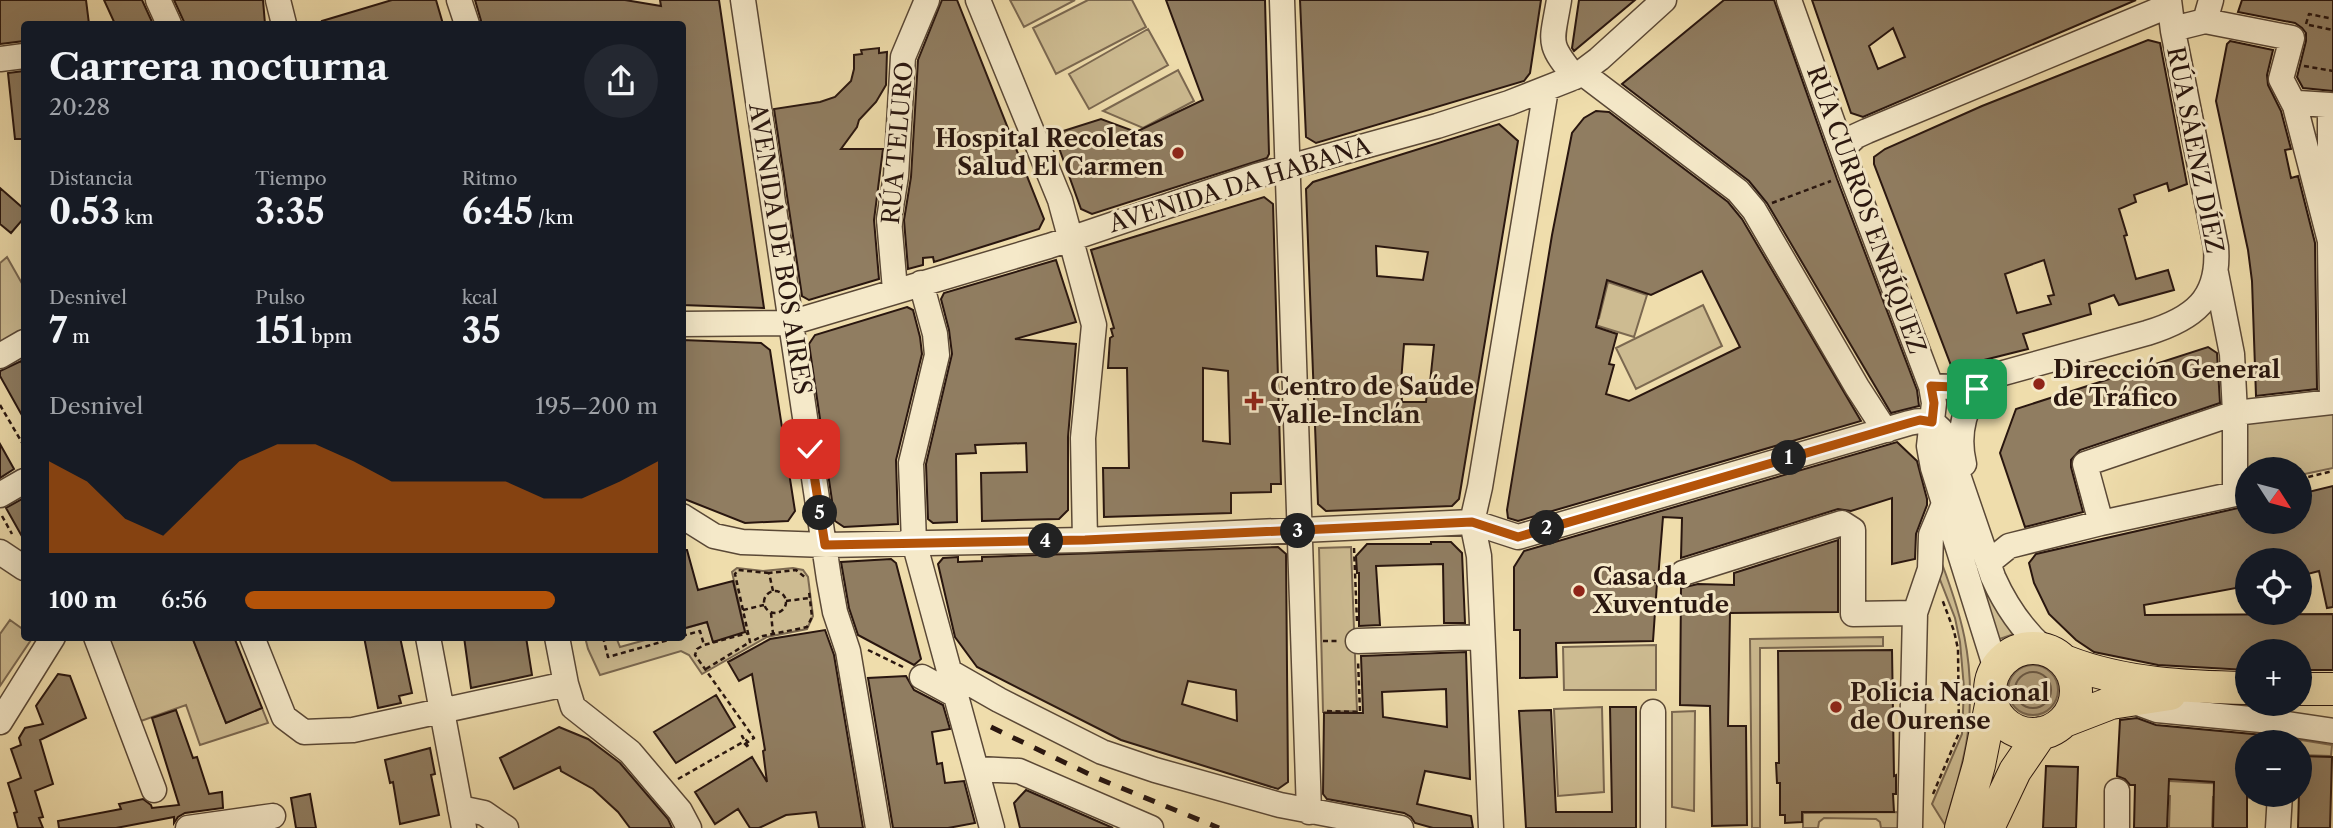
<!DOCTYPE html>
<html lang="es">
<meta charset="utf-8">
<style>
:root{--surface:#171b24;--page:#242831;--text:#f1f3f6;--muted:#9ea1a6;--accent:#b45309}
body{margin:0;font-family:"Libre Caslon Text",serif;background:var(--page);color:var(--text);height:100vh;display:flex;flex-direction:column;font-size:26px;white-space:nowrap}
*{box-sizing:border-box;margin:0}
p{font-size:23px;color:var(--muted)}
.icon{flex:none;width:38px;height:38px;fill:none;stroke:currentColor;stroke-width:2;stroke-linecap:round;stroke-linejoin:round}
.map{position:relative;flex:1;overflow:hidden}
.details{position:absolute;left:21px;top:21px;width:665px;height:620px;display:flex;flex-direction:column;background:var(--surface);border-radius:7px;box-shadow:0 7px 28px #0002}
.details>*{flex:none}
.needle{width:46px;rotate:126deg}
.tools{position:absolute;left:2235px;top:457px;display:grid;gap:14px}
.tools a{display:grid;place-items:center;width:77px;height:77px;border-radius:50%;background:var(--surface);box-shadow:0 7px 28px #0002;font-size:35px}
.pin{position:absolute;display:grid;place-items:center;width:60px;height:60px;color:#fff;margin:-30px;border-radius:14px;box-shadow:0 4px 10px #0006}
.km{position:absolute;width:35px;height:35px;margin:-18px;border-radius:50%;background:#222;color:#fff;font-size:19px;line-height:35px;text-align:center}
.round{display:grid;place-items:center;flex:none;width:74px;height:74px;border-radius:37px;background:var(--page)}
.summary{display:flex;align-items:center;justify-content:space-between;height:119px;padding:0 28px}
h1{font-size:38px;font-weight:700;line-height:52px}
.stats{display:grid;grid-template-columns:repeat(3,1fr);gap:10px;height:119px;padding:7px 28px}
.stats div{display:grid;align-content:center}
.stats b{font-size:35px;font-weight:700}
.stats small{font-size:19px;font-weight:400}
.stats p{font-size:19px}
.chart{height:196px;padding:14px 28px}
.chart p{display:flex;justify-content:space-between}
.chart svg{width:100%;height:126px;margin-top:7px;fill:var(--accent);opacity:.7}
ul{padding:0 28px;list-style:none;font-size:23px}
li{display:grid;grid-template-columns:112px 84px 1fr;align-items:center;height:52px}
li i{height:18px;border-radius:9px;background:var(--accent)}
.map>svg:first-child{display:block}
.green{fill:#cdbb91;stroke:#7b6850;stroke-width:2}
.water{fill:#ac9977;stroke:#78654d;stroke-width:2}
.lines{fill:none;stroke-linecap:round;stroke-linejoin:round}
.shore{stroke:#6a5843;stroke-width:2}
.building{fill:#907d61;stroke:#29160f;stroke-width:2;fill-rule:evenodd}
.minor-casing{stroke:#5a4836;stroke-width:27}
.major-casing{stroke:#29160f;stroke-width:34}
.path{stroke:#29160f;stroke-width:2.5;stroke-dasharray:5 3.5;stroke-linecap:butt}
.minor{stroke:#f5e9c9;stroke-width:24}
.major{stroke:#efddac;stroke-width:32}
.rail{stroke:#29160f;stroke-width:5;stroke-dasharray:12 12;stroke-linecap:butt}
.route-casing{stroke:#fff;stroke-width:14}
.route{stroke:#b45309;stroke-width:9}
.poi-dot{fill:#8f2418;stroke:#f5e9c9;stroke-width:2.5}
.labels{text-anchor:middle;stroke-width:6;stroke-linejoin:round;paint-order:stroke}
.poi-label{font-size:24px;font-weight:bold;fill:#29160f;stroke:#f5e9c9;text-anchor:start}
.street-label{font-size:24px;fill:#29160f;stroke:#f5e9c9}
</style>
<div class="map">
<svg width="2333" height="828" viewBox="0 0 2333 828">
<rect width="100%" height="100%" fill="#efddac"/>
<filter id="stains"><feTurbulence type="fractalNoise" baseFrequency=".00286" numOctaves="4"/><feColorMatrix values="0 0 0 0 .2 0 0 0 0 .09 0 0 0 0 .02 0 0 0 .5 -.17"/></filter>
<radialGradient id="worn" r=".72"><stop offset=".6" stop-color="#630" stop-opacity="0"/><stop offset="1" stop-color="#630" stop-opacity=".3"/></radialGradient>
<!-- green -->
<path class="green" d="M1010,0H1075L1024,27Z
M1088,0H1132L1146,27L1056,74L1033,28Z
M1148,29L1168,65L1089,109L1069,74Z
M1178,70L1194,101L1143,128L1103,111Z
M7,257L24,287V330L0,343V263Z
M1608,282L1647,295L1634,337L1582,321L1584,315L1599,318Z
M1703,305L1722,346L1636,389L1616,348Z
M2333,403V468L2300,475V469H2247L2238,417Z
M1351,547L1357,711L1323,712L1319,548Z
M1936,548C1961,612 1976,660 1968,731C1965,762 1953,794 1945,825L1932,804L1962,734L1964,688L1960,642L1955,618L1937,572Z
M737,568L763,571L793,568L803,570L808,577L813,616L807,629L767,637L702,674L689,655L681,651L600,675L588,649L585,637H616L620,647L656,637H682L683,629L707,622L713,641L745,631L732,572Z
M1982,577L2017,633L1994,641Z
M10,620L24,630V637H33L0,686V634Z
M105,637H192L226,723L262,708L268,723L200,745L186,705L141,721Z
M1883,637V646L1760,648V828H1752L1750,639Z
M1656,645V690H1564L1563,647Z
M1999 691a33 33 0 1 1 66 0a33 33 0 1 1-66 0Z
M1602,707L1604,792L1558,796L1554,709Z
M1695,711V712L1694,811L1672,807V712Z
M2295,739L2332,745L2331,756L2302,755L2300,742H2294Z
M2149,780L2247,785V794L2266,795V798L2213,797L2212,828H2169L2170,796L2138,795Z
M1906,812V828H1881L1880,822L1876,819L1824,818L1819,822L1818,828H1803V813Z"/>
<!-- water -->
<path class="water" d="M2008 690a25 25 0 1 1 50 0a25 25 0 1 1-50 0Z"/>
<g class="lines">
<!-- shore -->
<path class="shore" d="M2015 690a18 18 0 1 1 36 0a18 18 0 1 1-36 0Z"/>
</g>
<!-- building -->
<path class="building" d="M0,0H86L89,24H24V41L0,44Z
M104,0H142L153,24H115Z
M174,0H263L265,24H185Z
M392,0H436L443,24H323L322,21Z
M475,0H625L661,6L660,0H719L764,308L682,305V24H482Z
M942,0H957L1044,219L1039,229L934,262L933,257L923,258V265L908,269L904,220L911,177L918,60Z
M1166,0H1265L1269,154L1267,158L1092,214L1081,209L1054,134L1101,119L1136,132L1203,100Z
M1300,0H1541L1530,73L1524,81L1316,143L1306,137Z
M1579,0H1635L1574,51L1572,48Z
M1724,0H1774L1837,179L1917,390L1919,406L1891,413L1767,203L1749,181L1622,84Z
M1812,0H2136L1863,117L1851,113ZM1893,28L1905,57L1878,69L1869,46Z
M2242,0H2333V91L2303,88L2297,77L2306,41V33L2302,28L2295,23L2238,12Z
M2148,40L2160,43L2187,184L2169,191L2167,183L2134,195L2136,202L2119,209L2127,235L2124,236L2136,279L2168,270L2174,290L2119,305L2114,295L2089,304L2091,314L2023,334L2028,349L1952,368L1874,164V157L1885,149L1982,106ZM2044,260L2054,295L2048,296L2051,304L2017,313L2005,274Z
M2230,41L2273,50L2267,75L2268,85L2281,111L2291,149L2285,150L2291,178L2298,176L2315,243L2317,389L2256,396L2252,281L2248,250L2216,101L2227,44Z
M879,48V53L887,52L886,85L876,102L859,120L857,127L841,149H883L874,220L879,279L809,300L802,296L774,109L820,102L835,97L851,81L854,69V55L862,54L861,50Z
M24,71V139H15L8,73Z
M1596,111L1609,112L1728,202L1742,219L1861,421L1518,521L1508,518L1507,510L1552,235L1572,133L1584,118ZM1702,271L1740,347L1629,401L1606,394L1614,365L1609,364L1617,334L1596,327L1607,280L1651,295Z
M1499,124L1518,141L1459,499L1452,506L1326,511L1318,504L1306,189L1313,182ZM1376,246L1428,252L1423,280L1377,276ZM1404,344L1434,345L1429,392H1427L1426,402H1402L1401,382Z
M0,188L24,209V218L11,233L0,224Z
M1264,197L1273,204L1281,484H1271V492L1231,493V513L1104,517L1103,468H1129L1127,368H1108L1110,338L1113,336L1111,329L1114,328L1091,250ZM1203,368L1228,371L1230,444L1203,441Z
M1056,260L1076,322L1015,339L1076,344L1068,437V510L1059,519L982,521L981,473L1027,472L1026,443L975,445L976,453L956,454L957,522L933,523L928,519L926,464L952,354L949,330L941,299L944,293Z
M907,307L913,310L920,337L922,354L896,460L898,524L844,527L835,521L809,344L815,335Z
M682,340L761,343L770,350L795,511L788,521L745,523L682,498Z
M2208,347L2217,353L2220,403L2080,450L2071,460V467L2083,512L2025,527L2000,453L2016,409Z
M21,361L24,368V419L0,376V371Z
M1897,442L1917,461L1927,499V505L1916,534L1915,559L1892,564V498L1851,511L1838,509L1681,558L1682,518L1663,517L1658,579L1646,583H1657L1653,641L1556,643L1557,677L1520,678V630H1514V567L1524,551Z
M0,444L14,469L0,478Z
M2333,486V607L2327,608L2319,571L2300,576V560H2247V586L2144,605L2145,615L2333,614V670H2300V651H2247V670L2158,665L2094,652L2076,640L2049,614L2034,583L2029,563L2036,554L2247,506V522H2300V494Z
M24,498V540L6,508Z
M1838,540V612L1730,613L1728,726H1746L1747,825L1712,826L1710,706L1680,705L1681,588L1698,584L1734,585V573Z
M1431,542H1451L1462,553L1465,623H1444L1443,564L1376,566L1380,625L1359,626V573H1357L1356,556L1367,544H1431Z
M1278,547L1286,554L1288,782L1278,789L1121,740L977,667L955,637L938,564L943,558L958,557V562L982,561V557ZM1188,681L1236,690L1237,721L1182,704Z
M682,550H687L698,590L733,581L745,632L713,642L707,622L682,629Z
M891,559L896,563L921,659L914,665L858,635L849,608L841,562Z
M825,630L834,655L863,828H819L816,812L786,815L759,828H750L738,809L715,824L695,792L752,757L767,782L763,751L765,750L752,674L739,681L728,662L770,639Z
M192,637H234L262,708L226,723Z
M364,637H400L412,693L399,696L401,703L378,708Z
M464,637H526L532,675L471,688Z
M1892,650L1894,776L1896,775V794H1893L1894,812H1802V822L1785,823V815H1780V783H1777L1776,763H1779L1778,651Z
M1466,652L1470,779L1425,771L1417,804L1471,816L1473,828H1433L1415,823L1411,817L1404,813L1327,799L1323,794L1324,713H1363L1361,656ZM1446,689L1447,727L1383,717L1382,692Z
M58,674L70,676L86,718L40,740L53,784L35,791L43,817L39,818L43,828H18L14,813L17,812L8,783L21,778L11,749L21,745L19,738L25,728L43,724L36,706Z
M906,676L914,690L943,705L950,729L932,732L937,764L942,763L945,783L964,781L975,823L948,828H893L868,678Z
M716,695L735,727L676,763L654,732Z
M1610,707H1636V828H1526L1519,711L1551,710L1556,812H1612Z
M176,710L193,758L197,757L209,794L222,792L223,808L185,813L178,817L174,823V817L116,828H59L58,821L121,809L119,804L143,799L151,805L152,808L179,805L152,718Z
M2137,718L2156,725L2263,735V742H2247V828H2213L2214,782L2169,779L2167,828H2134L2135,785H2130L2125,779L2117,776L2120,720Z
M559,727L588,739L620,763L668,819L672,828H630L618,812L593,789L561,771L560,767L514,789L500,758Z
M430,748L435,774L431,775L439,815L400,824L393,782L390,783L385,760Z
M2300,756L2332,757L2330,828H2298Z
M2046,766L2078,767L2076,828H2043Z
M1026,790L1113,828H1020L1014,803Z
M310,794L316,828H296L291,798Z"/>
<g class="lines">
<!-- minor casing -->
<g class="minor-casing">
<path id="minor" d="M158,0L169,24
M278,0L284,24
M459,0L467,24
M743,0L829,579L835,612L848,651L878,828
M978,0L1060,200L1094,325L1083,438L1085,540
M1282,0L1309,812
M1559,0C1552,43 1546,42 1575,77
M1789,0L1851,174L1931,386L1934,403L1929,446L1933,468L1996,669
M2205,21L2211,0
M2181,27L2205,21L2292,38L2281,79L2295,106
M0,59L24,56
M1581,72L1738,191L1754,210L1857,387L1881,424L1887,430
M2298,103L2330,105V241L2295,106Z
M1843,148L1856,136L1867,131L2156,11L2165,5L2167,0
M921,283L935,334L937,355L911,463L914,542L992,828
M895,290L889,219L896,176L903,57L927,0
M682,324L790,323L1049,246L1256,176L1437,126L1509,103L1575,77L1599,59L1664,0
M0,356L24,342
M1931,386L1953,387L2147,333C2193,319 2220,299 2216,247L2173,31L2169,0
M1964,464C1956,430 1966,406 1984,377
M0,495L24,481
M682,516L714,536L742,542L826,545L1085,540L1472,522L1518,537L1909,423C1924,419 1935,420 1944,434L1993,577C2005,604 2021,628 2043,648
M2101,523L2085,464L2235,413L2332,402L2330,241
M0,552L24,568
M1988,563L2009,546L2101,523L2235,494V413L2232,354L2216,273
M1683,573L1842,523L1853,530V614L1915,613
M96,637L154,790
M252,637L284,717L304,732L353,730L566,684
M428,637L464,828
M557,637L566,684L573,707L630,752L680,811L689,828
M1358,641L1482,637
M950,672L999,700L1102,752L1155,770L1280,805L1401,828
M922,677L957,696
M2135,702L2157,710L2261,720L2333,731
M1653,712V828
M0,722L53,637
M978,769L1019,771L1151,828
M460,808L484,813L506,828
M188,828L273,816
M1491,828L1479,556L1472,522L1480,487L1546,89
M1910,828L1915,613L1930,569L1931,535L1944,504
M2117,828V791
M2278,828L2280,794"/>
</g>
<!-- major casing -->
<g class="major-casing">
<path id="major" d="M1990 691a43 43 0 1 1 86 0a43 43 0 1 1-86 0Z
M2067,662C2124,684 2187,687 2247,688
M2300,689H2333
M2067,720L2111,703L2170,694
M1961,828L1979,765L1991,705
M1988,828L2015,771L2041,733"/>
</g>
<!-- path -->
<path class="path" d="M2306,24L2309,14L2333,19
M2309,25L2333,30
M2304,66L2333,71
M1772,203L1831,181
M0,405L24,446
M2300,479L2333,471
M2,516L12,534
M1354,548L1357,622
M769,573L738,570L735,574L750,642L763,636L807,627L812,617L809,591
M764 602a11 11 0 1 1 22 0a11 11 0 1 1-22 0Z
M773,591L769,573L796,570L806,578
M786,601L809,598
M743,610L764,605
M771,613L773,634
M682,636L700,631L704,645L748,633
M603,637L608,657L679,637
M1323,641H1338
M868,650L903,667
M706,669L750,642
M1327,711L1360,712L1358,660
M678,779L743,742L749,748L742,736L748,742L754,738L695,655L697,649L704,645
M1933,794L1959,733L1958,649L1954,631L1942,599"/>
<!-- minor -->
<use href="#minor" class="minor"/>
<!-- major -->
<use href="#major" class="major"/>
<!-- rail -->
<path class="rail" d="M991,727L1097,778L1219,828"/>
</g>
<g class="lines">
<!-- route casing -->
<g class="route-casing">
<path id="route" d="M810,449L825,545L1085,540L1472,522L1518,537L1909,423L1920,420L1932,422L1934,403L1931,386L1953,387L1984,377L1977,389"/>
</g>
<!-- route -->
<use href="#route" class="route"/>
</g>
<!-- markers -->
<g class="poi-dot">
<circle cx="1178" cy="153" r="7"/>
<circle cx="2039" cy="384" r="7"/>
<path d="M1250.5 390.5h7v7h7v7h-7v7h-7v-7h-7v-7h7z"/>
<circle cx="1579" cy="591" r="7"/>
<circle cx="1836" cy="707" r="7"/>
</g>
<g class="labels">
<!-- poi labels -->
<g class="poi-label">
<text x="1164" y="147" text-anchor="end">Hospital Recoletas<tspan x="1164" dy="28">Salud El Carmen</tspan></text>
<text x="2053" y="378">Dirección General<tspan x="2053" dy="28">de Tráfico</tspan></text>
<text x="1270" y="395">Centro de Saúde<tspan x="1270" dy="28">Valle-Inclán</tspan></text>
<text x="1593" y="585">Casa da<tspan x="1593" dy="28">Xuventude</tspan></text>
<text x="1850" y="701">Policia Nacional<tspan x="1850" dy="28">de Ourense</tspan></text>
</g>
<!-- street labels -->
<g class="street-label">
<text transform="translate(898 143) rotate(-85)" y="8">RÚA TELURO</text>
<text transform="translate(2195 150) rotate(79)" y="8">RÚA SÁENZ DÍEZ</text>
<text transform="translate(1240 185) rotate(-17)" y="8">AVENIDA DA HABANA</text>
<text transform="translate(1866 210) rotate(70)" y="8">RÚA CURROS ENRÍQUEZ</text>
<text transform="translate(780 249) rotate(81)" y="8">AVENIDA DE BOS AIRES</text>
</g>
</g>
<rect width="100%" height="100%" filter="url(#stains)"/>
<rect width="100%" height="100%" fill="url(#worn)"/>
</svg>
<div class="tools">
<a><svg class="needle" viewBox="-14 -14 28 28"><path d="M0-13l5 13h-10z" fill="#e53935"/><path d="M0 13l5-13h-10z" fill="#9ea1a6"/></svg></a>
<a><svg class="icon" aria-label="locate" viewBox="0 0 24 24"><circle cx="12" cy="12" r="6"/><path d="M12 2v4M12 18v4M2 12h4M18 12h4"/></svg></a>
<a>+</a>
<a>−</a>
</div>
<div class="pin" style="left:1977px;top:389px;background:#1e9e55"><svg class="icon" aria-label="arrive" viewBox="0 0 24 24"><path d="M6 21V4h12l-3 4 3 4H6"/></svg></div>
<div class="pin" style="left:810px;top:449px;background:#d93025"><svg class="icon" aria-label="check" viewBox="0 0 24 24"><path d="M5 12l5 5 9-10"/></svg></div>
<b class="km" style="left:1789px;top:458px">1</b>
<b class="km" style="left:1547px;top:528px">2</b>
<b class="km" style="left:1298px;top:531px">3</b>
<b class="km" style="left:1046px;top:541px">4</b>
<b class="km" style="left:820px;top:513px">5</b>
<section class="details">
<div class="summary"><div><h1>Carrera nocturna</h1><p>20:28</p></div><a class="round"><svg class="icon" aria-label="share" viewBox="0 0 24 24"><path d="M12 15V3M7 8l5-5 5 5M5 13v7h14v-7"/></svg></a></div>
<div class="stats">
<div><p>Distancia</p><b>0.53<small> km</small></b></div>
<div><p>Tiempo</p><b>3:35</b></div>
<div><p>Ritmo</p><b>6:45<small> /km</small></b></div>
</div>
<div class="stats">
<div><p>Desnivel</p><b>7<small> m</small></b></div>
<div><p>Pulso</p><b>151<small> bpm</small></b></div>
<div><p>kcal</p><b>35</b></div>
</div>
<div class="chart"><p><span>Desnivel</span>195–200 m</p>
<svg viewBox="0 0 160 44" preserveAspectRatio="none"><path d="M0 44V12L10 19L20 32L30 38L40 25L50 12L60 6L70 6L80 12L90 19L100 19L110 19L120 19L130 25L140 25L150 19L160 12V44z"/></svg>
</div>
<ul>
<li><b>100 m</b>6:56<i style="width:75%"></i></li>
</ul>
</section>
</div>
